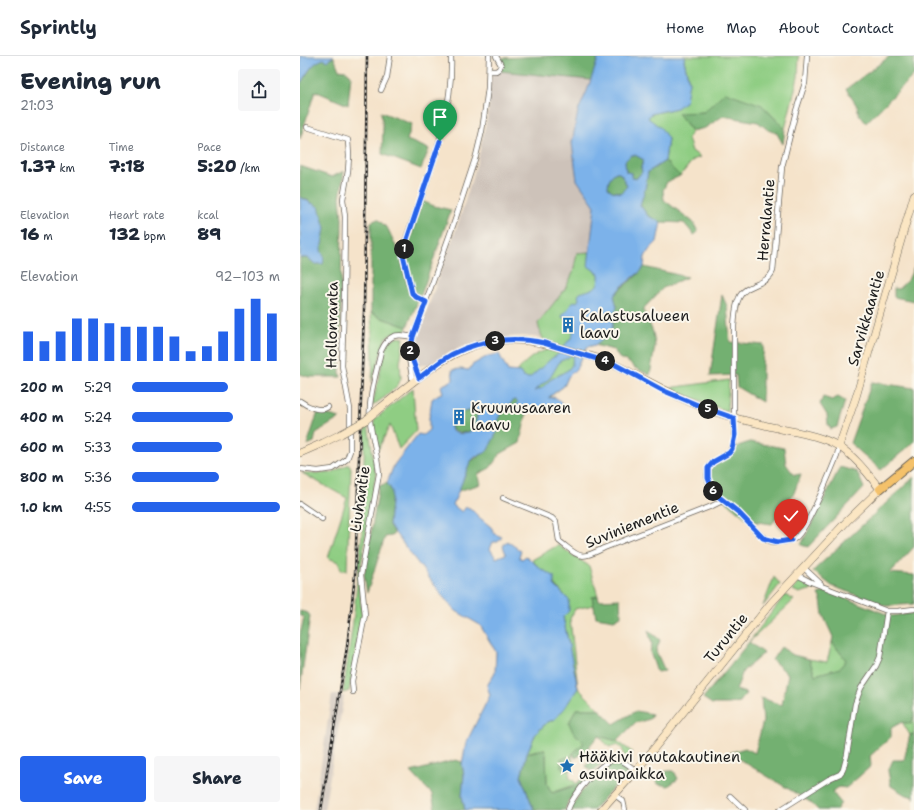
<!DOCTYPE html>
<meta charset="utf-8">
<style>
:root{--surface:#fff;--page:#f6f6f7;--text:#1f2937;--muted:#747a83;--line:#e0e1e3;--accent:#2563eb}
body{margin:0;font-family:"Shantell Sans",sans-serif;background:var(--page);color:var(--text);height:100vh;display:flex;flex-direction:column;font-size:15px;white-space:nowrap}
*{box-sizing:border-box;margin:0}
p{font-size:13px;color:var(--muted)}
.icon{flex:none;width:22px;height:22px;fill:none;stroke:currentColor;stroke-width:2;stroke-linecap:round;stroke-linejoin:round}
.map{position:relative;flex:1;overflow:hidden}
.panel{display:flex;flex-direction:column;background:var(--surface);width:300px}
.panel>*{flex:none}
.pin{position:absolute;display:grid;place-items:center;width:34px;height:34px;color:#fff;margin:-41px -17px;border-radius:50% 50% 50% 0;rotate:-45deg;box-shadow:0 0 4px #0007}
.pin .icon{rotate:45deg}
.km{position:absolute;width:20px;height:20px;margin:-10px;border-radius:50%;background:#222;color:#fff;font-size:11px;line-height:20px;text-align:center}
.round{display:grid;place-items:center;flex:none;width:42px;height:42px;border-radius:4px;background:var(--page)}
.headline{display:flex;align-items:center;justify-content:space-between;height:68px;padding:0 20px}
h1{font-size:22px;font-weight:800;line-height:30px}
.figures{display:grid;grid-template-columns:repeat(3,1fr);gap:6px;height:68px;padding:4px 20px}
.figures div{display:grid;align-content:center}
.figures b{font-size:17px;font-weight:800}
.figures small{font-size:11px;font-weight:400}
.figures p{font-size:11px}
.chart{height:112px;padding:8px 20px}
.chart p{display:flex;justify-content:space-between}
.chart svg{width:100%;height:72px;margin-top:4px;stroke:var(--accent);stroke-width:6}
.button{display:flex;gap:8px;margin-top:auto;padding:8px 20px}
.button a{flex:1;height:46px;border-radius:4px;background:var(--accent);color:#fff;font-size:16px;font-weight:800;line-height:46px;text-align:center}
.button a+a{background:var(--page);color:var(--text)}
ul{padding:0 20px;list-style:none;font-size:13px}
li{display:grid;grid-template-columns:64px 48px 1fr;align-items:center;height:30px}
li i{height:10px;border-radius:5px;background:var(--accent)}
header{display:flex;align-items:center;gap:24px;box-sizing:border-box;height:56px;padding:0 20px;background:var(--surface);border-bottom:1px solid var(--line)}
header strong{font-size:19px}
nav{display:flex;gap:22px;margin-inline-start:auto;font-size:14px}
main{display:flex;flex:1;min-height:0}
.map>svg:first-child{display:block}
.industrial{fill:#cdc2b9}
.green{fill:#8fcd83;stroke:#567450}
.forest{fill:#73b071;stroke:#486646}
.water{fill:#7bb2ea;stroke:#4c6783;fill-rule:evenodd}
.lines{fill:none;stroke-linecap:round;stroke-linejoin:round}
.street-casing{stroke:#686259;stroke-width:6}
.secondary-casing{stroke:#686259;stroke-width:8}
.highway-casing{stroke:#686259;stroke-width:10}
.street{stroke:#fff;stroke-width:4.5}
.secondary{stroke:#fbe6c3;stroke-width:7}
.highway{stroke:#f4c16a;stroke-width:8}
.rail-casing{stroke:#1c1c1c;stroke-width:2.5}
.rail{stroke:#fbf7ec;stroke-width:1;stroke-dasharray:3;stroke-linecap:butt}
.secondary-bridge-casing{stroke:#686259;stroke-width:8;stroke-linecap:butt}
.secondary-bridge{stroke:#fbe6c3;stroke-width:7}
.route-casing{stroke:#fff;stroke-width:8}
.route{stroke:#2563eb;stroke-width:5}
.labels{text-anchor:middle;stroke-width:4;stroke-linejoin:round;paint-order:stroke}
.street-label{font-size:15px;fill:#1c1c1c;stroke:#fbf7ec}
.poi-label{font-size:15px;fill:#1c1c1c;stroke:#fbf7ec;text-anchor:start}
</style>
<header>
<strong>Sprintly</strong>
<nav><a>Home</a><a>Map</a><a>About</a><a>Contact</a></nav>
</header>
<main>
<section class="panel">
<div class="headline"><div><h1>Evening run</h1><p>21:03</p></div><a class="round"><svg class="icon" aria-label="share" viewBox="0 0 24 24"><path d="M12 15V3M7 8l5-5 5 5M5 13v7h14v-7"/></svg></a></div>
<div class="figures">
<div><p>Distance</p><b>1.37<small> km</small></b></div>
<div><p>Time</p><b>7:18</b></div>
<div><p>Pace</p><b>5:20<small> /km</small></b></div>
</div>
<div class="figures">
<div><p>Elevation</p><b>16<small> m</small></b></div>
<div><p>Heart rate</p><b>132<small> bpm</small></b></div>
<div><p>kcal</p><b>89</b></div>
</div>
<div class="chart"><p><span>Elevation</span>92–103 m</p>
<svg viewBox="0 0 160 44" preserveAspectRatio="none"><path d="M5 44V26M15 44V32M25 44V26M35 44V18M45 44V18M55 44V21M65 44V23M75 44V23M85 44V23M95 44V29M105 44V38M115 44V35M125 44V26M135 44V12M145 44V6M155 44V15"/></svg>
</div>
<ul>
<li><b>200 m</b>5:29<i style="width:65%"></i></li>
<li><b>400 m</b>5:24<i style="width:68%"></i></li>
<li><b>600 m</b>5:33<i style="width:61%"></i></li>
<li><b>800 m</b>5:36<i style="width:59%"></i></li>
<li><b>1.0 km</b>4:55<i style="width:100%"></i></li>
</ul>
<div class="button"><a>Save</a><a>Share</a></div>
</section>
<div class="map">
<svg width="614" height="754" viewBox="0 0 614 754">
<rect width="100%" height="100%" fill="#fbf7ec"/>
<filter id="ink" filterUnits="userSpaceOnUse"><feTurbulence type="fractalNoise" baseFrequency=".025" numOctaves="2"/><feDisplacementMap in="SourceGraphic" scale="8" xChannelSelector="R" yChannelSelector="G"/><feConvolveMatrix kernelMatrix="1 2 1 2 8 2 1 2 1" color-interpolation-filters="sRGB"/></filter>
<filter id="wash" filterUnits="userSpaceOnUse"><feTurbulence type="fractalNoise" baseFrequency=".012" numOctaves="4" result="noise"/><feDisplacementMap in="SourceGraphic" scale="16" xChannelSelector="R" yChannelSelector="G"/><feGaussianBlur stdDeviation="0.9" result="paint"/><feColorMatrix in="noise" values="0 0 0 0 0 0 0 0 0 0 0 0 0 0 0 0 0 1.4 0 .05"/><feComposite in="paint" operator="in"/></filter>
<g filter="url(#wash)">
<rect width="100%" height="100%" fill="#f5e3ca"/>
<!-- industrial -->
<path class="industrial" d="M200,15L291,24L287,35L277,124L295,150L288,210L264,290L242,282L223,280L207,281L162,291L152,295L129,308H124L117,311L114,298L116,284L158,168L178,103L188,57L191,18L198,17Z
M32,638L44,640L24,754H14Z"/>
<!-- green -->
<path class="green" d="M385,0H499L498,21L485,73L462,49L404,56L379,58L392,75L388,82L392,95L400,101L393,104L380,120L365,105L368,83L348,62L351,58L377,52L389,26L384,4Z
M290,196L323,230L314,294L295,289L287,291L276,313L268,321L264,330L248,342L230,337L220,316H217C225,305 235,297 247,294C245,285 239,276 238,267L265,233L273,217L277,197Z
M71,256L79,261L107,271L106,275L97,276L86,281L72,326L73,303Z
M98,281L104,282L100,307L101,322L98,329L85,341L72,350L86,290L90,285Z
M429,324L427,355L368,332Z
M113,332L116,375L99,393L90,369L78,394L74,374V364Z
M68,369L76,418L60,516L59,527L62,560L49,635L43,637L53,566L62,477L65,371Z
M49,408L51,412L47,514H41L39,506L28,502L47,442L2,417H31Z
M258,489L289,510L298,540L292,541L294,549L275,553L270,563L278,632L299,653H276L273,676L284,687L273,697L272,701H268L264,713L270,715L269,721L277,728L252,737L247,728L246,698L237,694L227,697L235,679L246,667L255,663L278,632L263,561L269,544L232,504Z
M474,521L480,528L463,550Z
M499,525L520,531L499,537L493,534Z
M485,539L494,544L449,586Z
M532,586L546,604L541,612L515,619L509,603L527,606Z
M614,659V678L610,679L602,666L611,668Z
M299,680L317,685L332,696L326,704L322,692L316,689L309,691Z"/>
<!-- forest -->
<path class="forest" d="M247,0H299L291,24L200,15L204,8L201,2Z
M590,0H614V19L566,67L559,58L557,50L546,33Z
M34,1L39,14L46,15L51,19L48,49L15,35L0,83V28L13,9L18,4L24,3H31Z
M425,36L462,49L485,73L483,88L476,76L468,74L458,66L423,60L405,72L392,75L378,57L404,56Z
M81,56L112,68L107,84L129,93L121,113L82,98L83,73Z
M331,99H335L344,104L341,111L342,116L336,123L331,121V117L326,116L325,105Z
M365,105L380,120L367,126L363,134L364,144L393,166L398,176L394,179L384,167L361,166L348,160L340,149L345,133L348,116Z
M0,110L32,121L44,115L40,142L42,163L40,317L41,321H9L0,318V202H8L12,204L20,195L25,172L11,146L0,141Z
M316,116L321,118L327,130L321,137L312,135L308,132C308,126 309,119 316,116Z
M122,145L134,150L151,154L121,239L115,237L106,198Z
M78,163L88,173L100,199L109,236L113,242L118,245L107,271L79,261L71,256V166Z
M344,211L387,221L363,232L343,253L353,276L355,290L350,319L335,312L328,306L319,302L314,294L295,289L311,275V262L317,251L314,240C322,229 336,223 344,211Z
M614,211V245L594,241V232L598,233L608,224Z
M422,239L427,250L430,286L464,289L462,309V346L437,331L436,319L410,320Z
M572,326L614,332V386L581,414L550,387Z
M523,341L532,344L538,341L545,345L537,371L531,373L528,369L527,359L520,348Z
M214,344H217L224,352L228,351L220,387L200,398L190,412L178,418L181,428L158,435L170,406L188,394L201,357Z
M174,353L177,356L176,366L171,374C165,378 158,377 152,373C151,368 152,367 154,363C158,351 167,359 174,353Z
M18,356L40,362L16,377L14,386L7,389Z
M450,386L484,392L486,408L494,419L501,418L494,437L472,468L450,465L418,439L411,422L410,413L416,406L429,399L438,390Z
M540,411L557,416L564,432L508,491L501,489Z
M614,421V491L590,517L614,519V548L586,550L532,530L513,515Z
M87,427L92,435L89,469L94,477L92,480L85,481L67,537L64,519L79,430Z
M528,535L591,560L614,557V659L611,668L602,666L591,672V681L570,700L571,710L546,732L539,731L532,736L541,747L536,754H518L510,746L429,697L445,692L455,697L463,665L461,642L482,649L488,618L472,604L481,591L493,599L509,603L515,619L540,612L546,604L532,586L533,581L523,559L521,544L518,538Z
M298,540L299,544L320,543L321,560L314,564L296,561L292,541Z
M0,555L8,557L10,560L0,633V579L4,561L0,560Z
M348,574L360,584L356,595L365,615L357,616L350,596L352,588Z
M449,586L464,597L443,615L436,634L446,637L440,646L429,648H412L403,642Z
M276,653H299L314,668L336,655L352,658L350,663L335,667L317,685L299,680C290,687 287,697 275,702L273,697L284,687L273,676L269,667Z
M614,678V743L613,741L604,738L591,730L588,715L593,704H604L610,679Z
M244,693L246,698L247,728L252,737L274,730L285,719L287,722L268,746L265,754H234L221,721L227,697Z
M299,698H303L306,702V704L295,714L290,715L286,710L292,702Z
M268,701H272L273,710L270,715L264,713L261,711V703Z
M156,704L162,706L164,719L162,740L165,754H135L132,738L111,716Z
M314,706L323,708L327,714V717L293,754H270C275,741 301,711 314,706Z
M368,715H374L378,723L368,730L358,728L356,724L359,717Z"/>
<!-- water -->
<path class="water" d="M0,0H34L27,5L24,3C12,6 7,18 0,28Z
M299,0H385L384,4L389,26L386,45L377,52L351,58L348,62L361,72L368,83L365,105L348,116L345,133L340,149L348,160L361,166L357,186L349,194L345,201L344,211L341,215L320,232L314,240L317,251L311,262L313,267L311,276L295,289L287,291L276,313L268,321L264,330L249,341V342L255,341L261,346L263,353C250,360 240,352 228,351C223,351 219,352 215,351V349L218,346L216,344H214L201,357L198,363L197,376L188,394L185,397L175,401L170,406L153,449L162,456L166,451L170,452L180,462L191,471L195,478L202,481L198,486H193L190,493L196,502L206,498L203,490L207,485L221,495L219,501L222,503L226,500L241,513L254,520V529L269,544V555L263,561L278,632L264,653L255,663L246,667L235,679L227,697L221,721L234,754H165L162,740L164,719L162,708L166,687L190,639L187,630L195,616L196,596L180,569L156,555L145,543L89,469L92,435L87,427L94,409L118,378L123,379L129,374V362L132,343L139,338L143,337L141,330L153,324V322L152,314L160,313L169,314L172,309L188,300L199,298L208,315L220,316L223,321L229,322L232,320L252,302L256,300L263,294L264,290L271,282L276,268L274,261L263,262L262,260L274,245L277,246L279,243L278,240L280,237C292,233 300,233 299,218L288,210L295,150L277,124L272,87L278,55L287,35ZM331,99H335L344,104L341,111L342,116L336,123L331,121V117L326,116L325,105ZM316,116L321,118L327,130L321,137L312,135L308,132C308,126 310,119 316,116ZM272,298L273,299L272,309L268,314L250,324L242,332L234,335L250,322L260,305L268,302ZM175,352C178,355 178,357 177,361C175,375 166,382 152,375L150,368L153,359L159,356L171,354Z
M0,141L19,151L25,172L21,195C24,198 24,203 23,208H15L8,202H0Z"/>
</g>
<g filter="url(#ink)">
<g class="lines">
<!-- street casing -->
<g class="street-casing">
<path id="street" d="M507,0L505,27L496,55L482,111L473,215C467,230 445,227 439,242C435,250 435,261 434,270V387L429,397L410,409C407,414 407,419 408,424C413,442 430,449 443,461C451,469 459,481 470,485C478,487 487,486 494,483C507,476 530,416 537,400L539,390
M189,15H196L199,13L201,9L196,0
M81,34L87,21L90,0
M126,246L116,241L112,237C110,227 103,208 103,198C104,183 115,160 120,146C136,98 153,51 151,0
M111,300L119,322
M113,327L109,302L113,281L155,164L176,100L182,75L188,32L189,0
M0,345C7,350 20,357 28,351
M0,413L18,415L33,413L47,403L50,395V353L42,310L44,243L45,161L43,143L48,115L49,100L48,84L7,71
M203,442L252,462L256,466L259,485C280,501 279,505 304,492L412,450L422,445
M0,448L22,463
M504,512L521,528
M497,519L511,526L587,555H598L614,553
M53,636L52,625L65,559L61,519L63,508L79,418C78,400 72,383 70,365C68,342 76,318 81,295C89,278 96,277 113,281
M315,739L323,745L325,754
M430,740L445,754
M268,754C271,741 302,702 317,704C324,704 331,711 336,715
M480,754L529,723L540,718L543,714L547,699L555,648L561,632L576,610L580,601L587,555"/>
</g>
<!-- secondary casing -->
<g class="secondary-casing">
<path id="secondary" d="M80,352C114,326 148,292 193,285C225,281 248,288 278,297C291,300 304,304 316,309C350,325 383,346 419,357C440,364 460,368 481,373C500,377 521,380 538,390C556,401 568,418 580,433L547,465L471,547L336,715L301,754
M539,390L556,341L614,139
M0,397L23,387L41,378"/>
</g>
<!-- highway casing -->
<g class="highway-casing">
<path id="highway" d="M580,433L614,405"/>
</g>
<!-- street -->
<use href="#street" class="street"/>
<!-- secondary -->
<use href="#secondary" class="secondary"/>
<!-- highway -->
<use href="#highway" class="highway"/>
<!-- rail casing -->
<g class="rail-casing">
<path id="rail" d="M21,754L47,591L55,519L64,255L67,0"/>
</g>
<!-- rail -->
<use href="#rail" class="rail"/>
<!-- secondary-bridge casing -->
<g class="secondary-bridge-casing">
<path id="secondary-bridge" d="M41,378L66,364L80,352"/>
</g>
<!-- secondary-bridge -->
<use href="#secondary-bridge" class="secondary-bridge"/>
</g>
</g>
<g class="lines" filter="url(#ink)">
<!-- route casing -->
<g class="route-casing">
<path id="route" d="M140,85L104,192L103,199L112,237L116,241L126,246L113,281L110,297L119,322C127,316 134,310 141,305C170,285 210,279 244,287L314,308L362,334L400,350L434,362L435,379L432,393L429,397L413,406L408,412V422L414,437L438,456L463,482L478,486L491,484"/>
</g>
<!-- route -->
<use href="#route" class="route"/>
</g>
<!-- icons -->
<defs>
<g id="building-bare" transform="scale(1.2)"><path d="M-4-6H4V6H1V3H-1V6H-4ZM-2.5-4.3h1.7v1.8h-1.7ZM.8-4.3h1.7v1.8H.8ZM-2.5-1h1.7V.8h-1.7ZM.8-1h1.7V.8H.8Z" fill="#1f6fb2" stroke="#fbf7ec" stroke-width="2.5" paint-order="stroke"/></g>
<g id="sight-bare" transform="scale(1.2)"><path d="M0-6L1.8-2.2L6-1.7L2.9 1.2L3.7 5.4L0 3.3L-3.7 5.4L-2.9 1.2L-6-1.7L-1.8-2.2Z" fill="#1f6fb2" stroke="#fbf7ec" stroke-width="2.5" paint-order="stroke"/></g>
</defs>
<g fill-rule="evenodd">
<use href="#building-bare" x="268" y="269"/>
<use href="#building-bare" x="159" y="361"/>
<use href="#sight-bare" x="267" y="710"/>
</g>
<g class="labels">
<!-- street labels -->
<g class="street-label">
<text transform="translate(466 164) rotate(-85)" y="5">Herralantie</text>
<text transform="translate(566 262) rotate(-74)" y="5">Sarvikkaantie</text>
<text transform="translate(32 269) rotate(-89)" y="5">Hollonranta</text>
<text transform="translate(60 443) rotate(-82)" y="5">Liuhantie</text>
<text transform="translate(332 469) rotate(-22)" y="5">Suviniementie</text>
<text transform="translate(426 582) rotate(-51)" y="5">Turuntie</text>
</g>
<!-- poi labels -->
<g class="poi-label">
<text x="280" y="265">Kalastusalueen<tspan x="280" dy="17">laavu</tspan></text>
<text x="171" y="357">Kruunusaaren<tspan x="171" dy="17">laavu</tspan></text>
<text x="279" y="706">Hääkivi rautakautinen<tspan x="279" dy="17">asuinpaikka</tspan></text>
</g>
</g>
</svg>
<div class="pin" style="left:140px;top:85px;background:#1e9e55"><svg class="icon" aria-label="arrive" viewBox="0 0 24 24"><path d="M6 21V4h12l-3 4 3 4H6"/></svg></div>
<div class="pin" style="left:491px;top:484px;background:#d93025"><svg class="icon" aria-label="check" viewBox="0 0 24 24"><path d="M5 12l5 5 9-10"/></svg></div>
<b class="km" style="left:104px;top:193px">1</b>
<b class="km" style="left:110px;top:295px">2</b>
<b class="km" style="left:195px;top:285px">3</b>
<b class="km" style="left:305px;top:305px">4</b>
<b class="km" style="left:408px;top:353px">5</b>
<b class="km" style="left:413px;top:435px">6</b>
</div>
</main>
